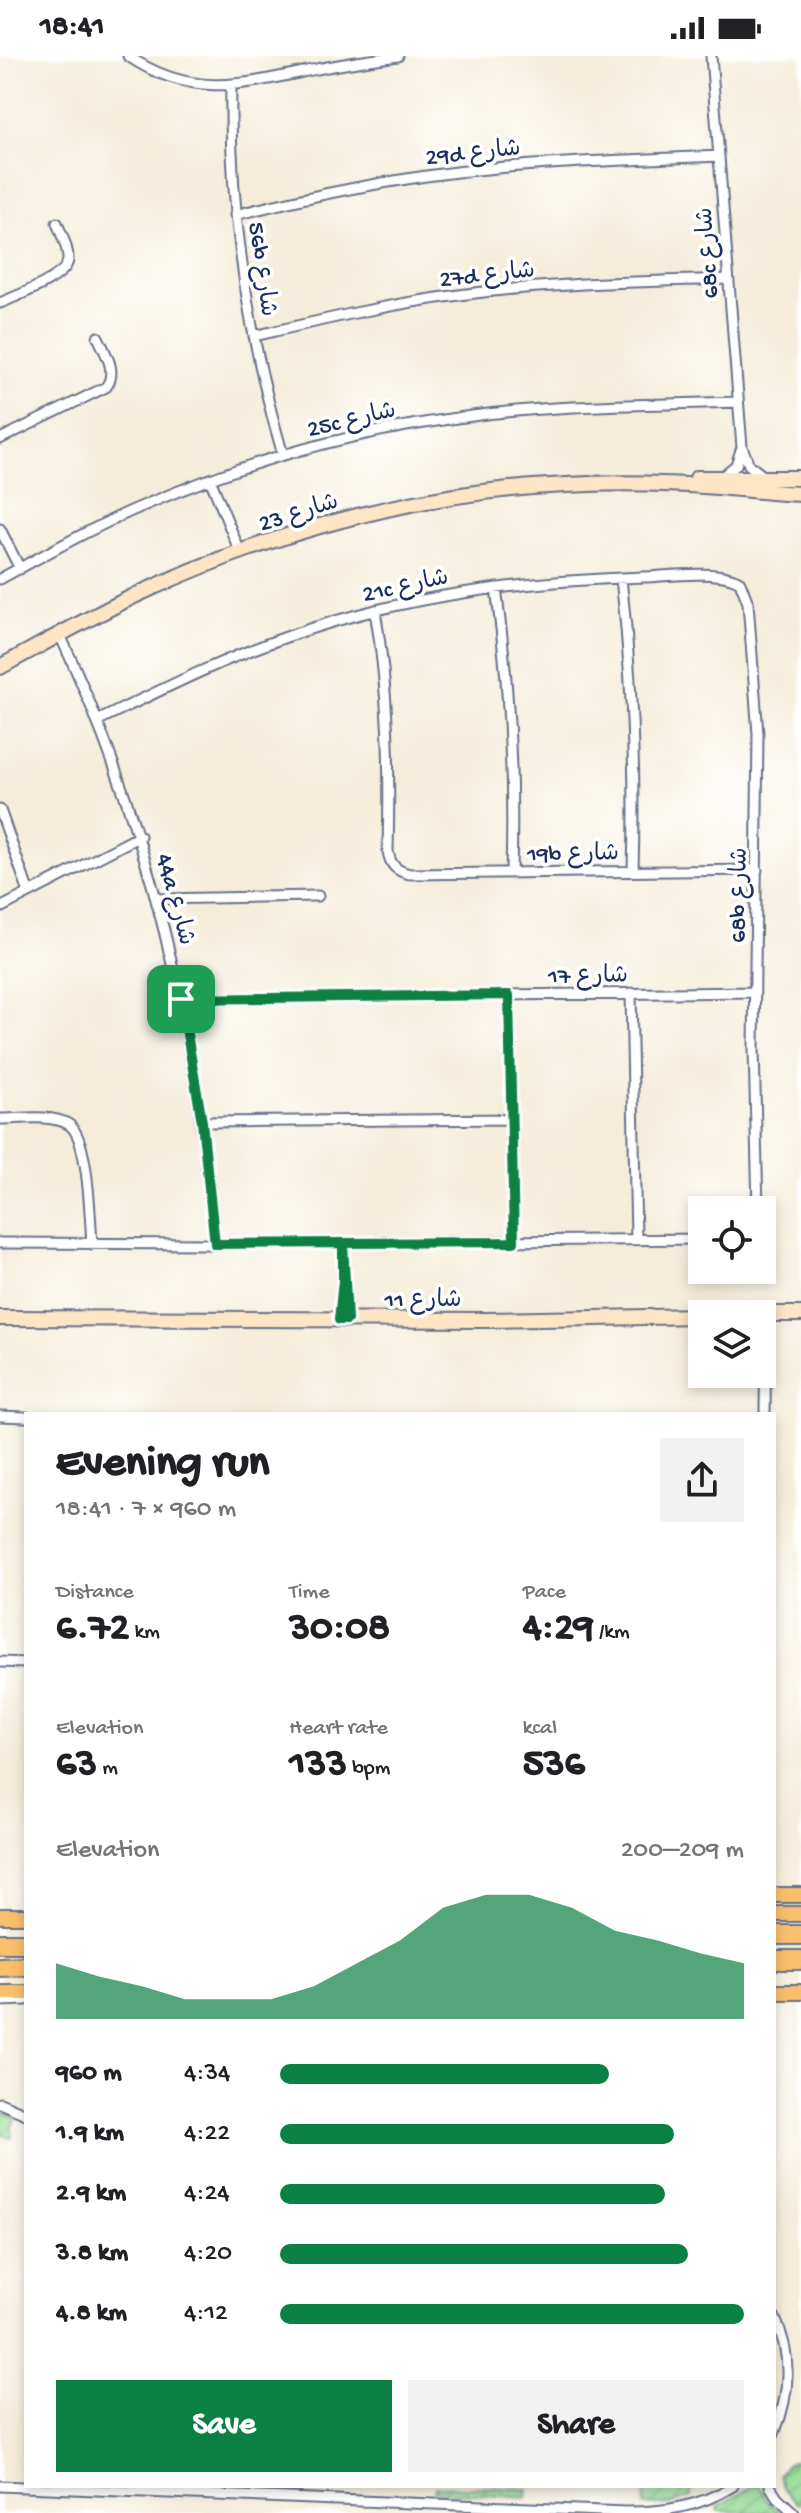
<!DOCTYPE html>
<meta charset="utf-8">
<style>
:root{--surface:#fff;--page:#f2f2f2;--text:#202124;--muted:#757577;--accent:#0b8043}
body{margin:0;font-family:"Gochi Hand","Playpen Sans Arabic",sans-serif;background:var(--page);color:var(--text);height:100vh;display:flex;flex-direction:column;font-size:30px;white-space:nowrap}
*{box-sizing:border-box;margin:0}
p{font-size:26px;color:var(--muted)}
.icon{flex:none;width:44px;height:44px;fill:none;stroke:currentColor;stroke-width:2;stroke-linecap:round;stroke-linejoin:round}
.map{position:relative;flex:1;overflow:hidden}
.side{position:absolute;left:24px;top:1356px;width:752px;height:1076px;display:flex;flex-direction:column;background:var(--surface);border-radius:0px;box-shadow:0 4px 12px #0003}
.side>*{flex:none}
.buttons{position:absolute;left:688px;top:1140px;display:grid;gap:16px}
.buttons a{display:grid;place-items:center;width:88px;height:88px;border-radius:0px;background:var(--surface);box-shadow:0 4px 12px #0003;font-size:40px}
.pin{position:absolute;display:grid;place-items:center;width:68px;height:68px;color:#fff;margin:-34px;border-radius:16px;box-shadow:0 4px 12px #0006}
.round{display:grid;place-items:center;flex:none;width:84px;height:84px;border-radius:0px;background:var(--page)}
.summary{display:flex;align-items:center;justify-content:space-between;height:136px;padding:0 32px}
h1{font-size:44px;font-weight:700;line-height:60px}
.metrics{display:grid;grid-template-columns:repeat(3,1fr);gap:12px;height:136px;padding:8px 32px}
.metrics div{display:grid;align-content:center}
.metrics b{font-size:40px;font-weight:700}
.metrics small{font-size:22px;font-weight:400}
.metrics p{font-size:22px}
.chart{height:224px;padding:16px 32px}
.chart p{display:flex;justify-content:space-between}
.chart svg{width:100%;height:144px;margin-top:8px;fill:var(--accent);opacity:.7}
.cta{display:flex;gap:16px;margin-top:auto;padding:16px 32px}
.cta a{flex:1;height:92px;border-radius:0px;background:var(--accent);color:#fff;font-size:32px;font-weight:700;line-height:92px;text-align:center}
.cta a+a{background:var(--page);color:var(--text)}
ul{padding:0 32px;list-style:none;font-size:26px}
li{display:grid;grid-template-columns:128px 96px 1fr;align-items:center;height:60px}
li i{height:20px;border-radius:10px;background:var(--accent)}
.status{display:flex;justify-content:space-between;align-items:center;height:56px;padding:0 40px;background:var(--surface);direction:ltr}
.status svg{height:22px;fill:currentColor}
.map>svg:first-child{display:block}
.garden{fill:url(#garden-furrows);stroke:#58857a;stroke-width:2}
.lines{fill:none;stroke-linecap:round;stroke-linejoin:round}
.street-casing{stroke:#677289;stroke-width:13}
.secondary-casing{stroke:#677289;stroke-width:18}
.primary-casing{stroke:#677289;stroke-width:18}
.highway-casing{stroke:#677289;stroke-width:22}
.street{stroke:#fff;stroke-width:9}
.secondary{stroke:#fde5c5;stroke-width:14}
.primary{stroke:#f9bf6d;stroke-width:14}
.highway{stroke:#f9bf6d;stroke-width:18}
.route-casing{stroke:#fff;stroke-width:16}
.route{stroke:#0b8043;stroke-width:10}
.labels{text-anchor:middle;stroke-width:7;stroke-linejoin:round;paint-order:stroke}
.street-label{font-size:24px;fill:#1b2f5e;stroke:#fff}
</style>
<div class="status"><b>18:41</b><svg viewBox="0 0 49 12"><path d="M0 12V9h3v3zM5 12V6h3v6zM10 12V3h3v9zM15 12V0h3v12zM26 1h20v11H26zM47 4h2v5h-2z"/></svg></div>
<div class="map">
<svg width="801" height="2457" viewBox="0 0 801 2457">
<defs>
<pattern id="garden-furrows" width="10" height="10" patternUnits="userSpaceOnUse" patternTransform="scale(2)"><rect width="10" height="10" fill="#94db95"/><path d="M-1 1l2-2M0 10L10 0M9 11l2-2" fill="none" stroke="#7fbc83"/></pattern>
</defs>
<rect width="100%" height="100%" fill="#fff"/>
<filter id="ink" filterUnits="userSpaceOnUse"><feTurbulence type="fractalNoise" baseFrequency=".0125" numOctaves="2"/><feDisplacementMap in="SourceGraphic" scale="16" xChannelSelector="R" yChannelSelector="G"/><feConvolveMatrix kernelMatrix="1 2 1 2 8 2 1 2 1" color-interpolation-filters="sRGB"/></filter>
<filter id="wash" filterUnits="userSpaceOnUse"><feTurbulence type="fractalNoise" baseFrequency=".006" numOctaves="4" result="noise"/><feDisplacementMap in="SourceGraphic" scale="32" xChannelSelector="R" yChannelSelector="G"/><feGaussianBlur stdDeviation="1.8" result="paint"/><feColorMatrix in="noise" values="0 0 0 0 0 0 0 0 0 0 0 0 0 0 0 0 0 1.4 0 .05"/><feComposite in="paint" operator="in"/></filter>
<g filter="url(#wash)">
<rect width="100%" height="100%" fill="#f5edda"/>
<!-- garden -->
<path class="garden" d="M0,2055L17,2062L12,2070V2082L0,2077Z
M800,2402V2447H797L782,2431L779,2419L787,2407Z
M435,2430L528,2433L527,2442L434,2435Z
M753,2430H760L766,2443L780,2457L719,2455L718,2450Z
M645,2431H691V2441L671,2448L644,2450Z"/>
</g>
<g filter="url(#ink)">
<g class="lines">
<!-- street casing -->
<g class="street-casing">
<path id="street" d="M128,0C191,43 243,29 312,14C340,8 369,4 398,0
M711,0L742,391L749,409L762,419
M231,30C229,156 248,279 283,399
M235,159C309,140 382,125 457,116C544,106 632,104 719,100
M0,247C16,240 67,222 68,204C69,193 61,178 57,167
M254,280C322,264 389,248 459,239C548,227 638,226 728,223
M0,383L106,331C118,315 105,297 98,281
M723,420L736,409L741,394
M210,423L240,496
M0,473L20,513
M621,522C632,620 636,717 633,815
M0,523C48,497 95,470 145,449C249,404 359,374 472,360C560,348 649,349 738,346
M496,532C509,627 514,721 511,817
M375,554C389,639 390,710 388,795C390,809 396,815 410,818L757,814
M60,579C152,776 195,972 215,1188
M97,665C161,634 224,602 292,579C405,539 525,525 644,521C669,520 719,513 740,526L748,547L758,678L754,992L758,1154
M0,754L29,837
M157,843L318,840
M0,852L140,780
M631,937L636,1184
M509,939L514,1186
M181,943L755,936
M0,1063C20,1063 51,1058 68,1068C89,1079 90,1164 92,1188
M202,1066L510,1063
M0,1187L215,1188L702,1183
M343,1187L347,1264
M765,1358L766,1258
M0,1360L26,1361
M0,1606L26,1607
M0,1945L26,1944
M0,2047L26,2058
M774,2260C793,2299 790,2339 774,2378
M0,2430L626,2456C666,2456 699,2451 733,2430
M770,2430L777,2441L794,2457"/>
</g>
<!-- secondary casing -->
<g class="secondary-casing">
<path id="secondary" d="M697,422H801
M0,611C48,585 95,558 145,535C275,475 422,435 566,429C616,426 666,427 717,431C745,433 772,437 801,438
M762,1258H801
M0,1262L487,1264L702,1260"/>
</g>
<!-- primary casing -->
<g class="primary-casing">
<path id="primary" d="M774,1839H801
M774,1858H801
M0,1860H26
M774,1936H801
M0,1937H26"/>
</g>
<!-- highway casing -->
<g class="highway-casing">
<path id="highway" d="M774,1879H801
M0,1887H26
M774,1904H801
M0,1911L26,1910"/>
</g>
<!-- street -->
<use href="#street" class="street"/>
<!-- secondary -->
<use href="#secondary" class="secondary"/>
<!-- primary -->
<use href="#primary" class="primary"/>
<!-- highway -->
<use href="#highway" class="highway"/>
</g>
</g>
<g class="lines" filter="url(#ink)">
<!-- route casing -->
<g class="route-casing">
<path id="route" d="M181,943L202,1066L215,1188L343,1187L347,1264H339L343,1224V1187L514,1186L509,939L181,943"/>
</g>
<!-- route -->
<use href="#route" class="route"/>
</g>
<g class="labels">
<!-- street labels -->
<g class="street-label">
<text transform="translate(473 95) rotate(-6)" y="8">29d شارع</text>
<text transform="translate(706 197) rotate(-94)" y="8">68c شارع</text>
<text transform="translate(264 213) rotate(82)" y="8">56b شارع</text>
<text transform="translate(487 217) rotate(-6)" y="8">27d شارع</text>
<text transform="translate(351 362) rotate(-13)" y="8">25c شارع</text>
<text transform="translate(298 455) rotate(-17)" y="8">شارع 23</text>
<text transform="translate(405 528) rotate(-12)" y="8">21c شارع</text>
<text transform="translate(573 796) rotate(-1)" y="8">19b شارع</text>
<text transform="translate(737 839) rotate(-89)" y="8">68b شارع</text>
<text transform="translate(177 843) rotate(75)" y="8">44a شارع</text>
<text transform="translate(588 918) rotate(-1)" y="8">شارع 17</text>
<text x="423" y="1250">شارع 11</text>
</g>
</g>
</svg>
<div class="buttons">
<a><svg class="icon" aria-label="locate" viewBox="0 0 24 24"><circle cx="12" cy="12" r="6"/><path d="M12 2v4M12 18v4M2 12h4M18 12h4"/></svg></a>
<a><svg class="icon" aria-label="layers" viewBox="0 0 24 24"><path d="M12 4l9 5-9 5-9-5zM3 14l9 5 9-5"/></svg></a>
</div>
<div class="pin" style="left:181px;top:943px;background:#1e9e55"><svg class="icon" aria-label="arrive" viewBox="0 0 24 24"><path d="M6 21V4h12l-3 4 3 4H6"/></svg></div>
<section class="side">
<div class="summary"><div><h1>Evening run</h1><p>18:41 · 7 × 960 m</p></div><a class="round"><svg class="icon" aria-label="share" viewBox="0 0 24 24"><path d="M12 15V3M7 8l5-5 5 5M5 13v7h14v-7"/></svg></a></div>
<div class="metrics">
<div><p>Distance</p><b>6.72<small> km</small></b></div>
<div><p>Time</p><b>30:08</b></div>
<div><p>Pace</p><b>4:29<small> /km</small></b></div>
</div>
<div class="metrics">
<div><p>Elevation</p><b>63<small> m</small></b></div>
<div><p>Heart rate</p><b>133<small> bpm</small></b></div>
<div><p>kcal</p><b>536</b></div>
</div>
<div class="chart"><p><span>Elevation</span>200–209 m</p>
<svg viewBox="0 0 160 44" preserveAspectRatio="none"><path d="M0 44V27L10 31L20 34L30 38L40 38L50 38L60 34L70 27L80 20L90 10L100 6L110 6L120 10L130 17L140 20L150 24L160 27V44z"/></svg>
</div>
<ul>
<li><b>960 m</b>4:34<i style="width:71%"></i></li>
<li><b>1.9 km</b>4:22<i style="width:85%"></i></li>
<li><b>2.9 km</b>4:24<i style="width:83%"></i></li>
<li><b>3.8 km</b>4:20<i style="width:88%"></i></li>
<li><b>4.8 km</b>4:12<i style="width:100%"></i></li>
</ul>
<div class="cta"><a>Save</a><a>Share</a></div>
</section>
</div>
